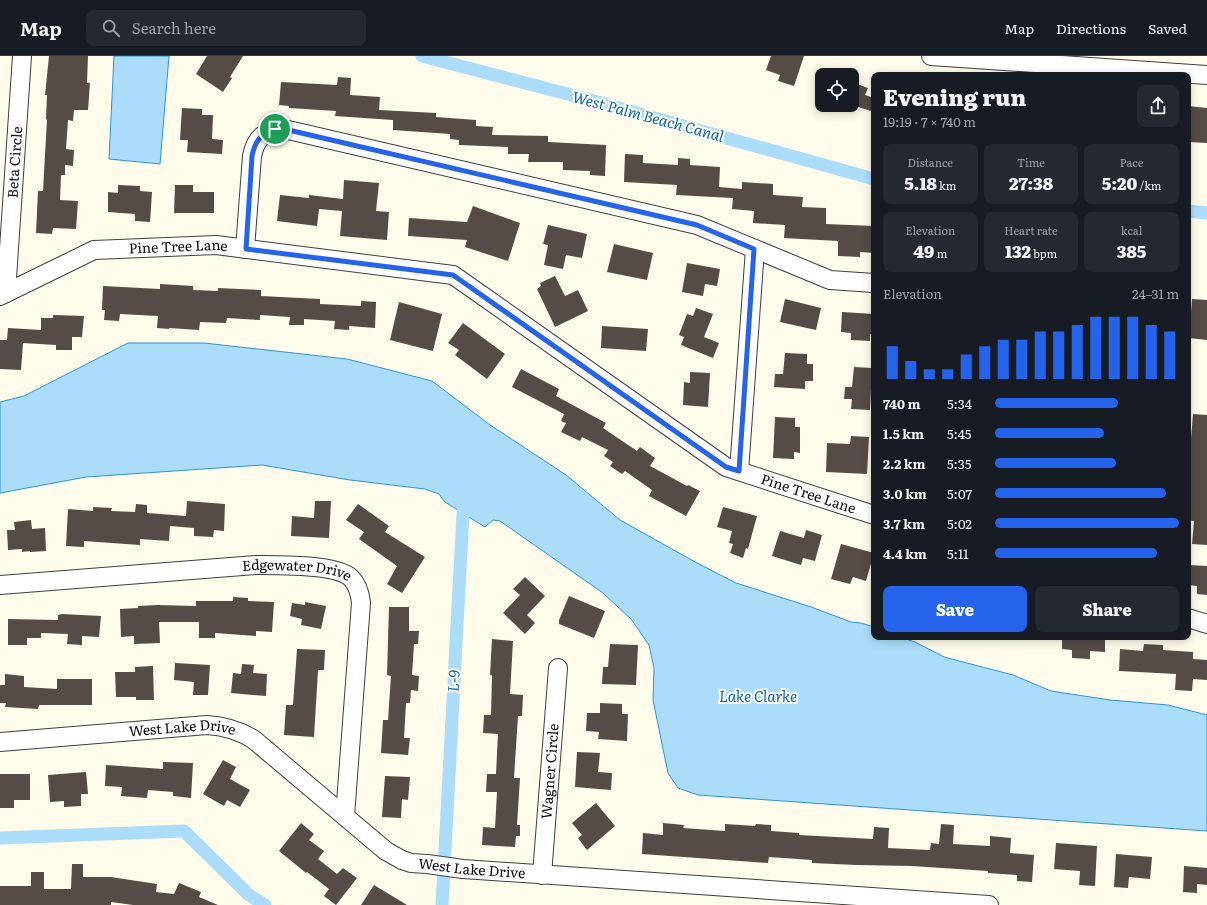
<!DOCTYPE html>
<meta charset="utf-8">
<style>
:root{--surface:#171b24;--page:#242831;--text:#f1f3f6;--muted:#9ea1a6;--line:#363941;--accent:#2563eb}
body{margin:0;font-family:Literata,serif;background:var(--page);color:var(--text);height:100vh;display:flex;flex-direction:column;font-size:15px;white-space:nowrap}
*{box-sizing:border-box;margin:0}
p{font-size:13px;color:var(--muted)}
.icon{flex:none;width:22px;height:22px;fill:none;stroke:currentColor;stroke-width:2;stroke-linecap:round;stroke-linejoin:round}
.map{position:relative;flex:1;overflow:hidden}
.details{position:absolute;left:871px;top:16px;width:320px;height:568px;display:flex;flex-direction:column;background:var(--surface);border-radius:8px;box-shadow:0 2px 10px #0003}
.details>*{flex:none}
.tools{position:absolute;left:815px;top:12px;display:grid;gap:8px}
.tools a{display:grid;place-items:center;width:44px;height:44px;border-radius:8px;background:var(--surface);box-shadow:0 2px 10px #0003;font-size:20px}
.pin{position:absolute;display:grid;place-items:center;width:34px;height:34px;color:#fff;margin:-17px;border:2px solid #fff;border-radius:50%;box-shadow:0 1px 4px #0007}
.round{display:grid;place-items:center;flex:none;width:42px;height:42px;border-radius:8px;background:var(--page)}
.summary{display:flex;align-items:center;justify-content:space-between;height:68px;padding:0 12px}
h1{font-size:22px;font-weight:800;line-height:30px}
.figures{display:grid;grid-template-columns:repeat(3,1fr);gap:6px;height:68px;padding:4px 12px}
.figures div{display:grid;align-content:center;border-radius:8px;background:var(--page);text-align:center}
.figures b{font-size:17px;font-weight:800}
.figures small{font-size:11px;font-weight:400}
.figures p{font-size:11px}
.chart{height:112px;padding:8px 12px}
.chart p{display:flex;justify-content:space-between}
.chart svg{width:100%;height:72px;margin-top:4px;stroke:var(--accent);stroke-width:6}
.cta{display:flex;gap:8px;margin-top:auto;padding:8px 12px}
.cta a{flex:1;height:46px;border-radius:8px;background:var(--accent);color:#fff;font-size:16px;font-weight:800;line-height:46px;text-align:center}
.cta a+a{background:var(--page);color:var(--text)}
ul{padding:0 12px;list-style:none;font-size:13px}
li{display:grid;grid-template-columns:64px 48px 1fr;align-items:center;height:30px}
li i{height:10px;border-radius:5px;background:var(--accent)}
header{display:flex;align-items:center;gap:24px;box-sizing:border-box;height:56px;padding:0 20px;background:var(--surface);border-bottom:1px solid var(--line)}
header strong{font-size:19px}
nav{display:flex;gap:22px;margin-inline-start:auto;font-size:14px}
.search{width:280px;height:36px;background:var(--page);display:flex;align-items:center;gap:10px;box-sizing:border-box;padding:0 14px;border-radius:8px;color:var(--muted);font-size:15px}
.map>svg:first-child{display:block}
.water{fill:#abddfa;stroke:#2d94d5}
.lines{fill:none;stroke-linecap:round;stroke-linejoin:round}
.canal{stroke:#abddfa;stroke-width:13}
.building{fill:#554c47}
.minor-casing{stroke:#3e3e3e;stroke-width:20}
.minor{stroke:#fff;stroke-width:18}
.route-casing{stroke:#fff;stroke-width:8}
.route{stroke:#2563eb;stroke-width:5}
.labels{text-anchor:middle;stroke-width:4;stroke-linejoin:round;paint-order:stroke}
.street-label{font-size:14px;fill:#0b0b0b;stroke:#fff}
.water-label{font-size:15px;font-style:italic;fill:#0e64a4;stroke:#fff}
</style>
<header>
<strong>Map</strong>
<div class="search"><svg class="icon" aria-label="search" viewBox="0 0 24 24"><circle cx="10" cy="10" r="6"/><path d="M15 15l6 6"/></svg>Search here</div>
<nav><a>Map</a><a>Directions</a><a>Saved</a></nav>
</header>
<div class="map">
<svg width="1207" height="849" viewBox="0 0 1207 849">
<rect width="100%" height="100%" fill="#fffbea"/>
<!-- water -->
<path class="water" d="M114,0H169L160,108L109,103Z
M128,287H204L347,303L432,325L490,369L566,419L620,464L697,507L736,527L811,551L851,566L861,567L874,571V581H900L915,586L944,601L1013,619L1051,635L1110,644L1168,649L1207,659V775L698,739L678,732L668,717L653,644L654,612L649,589L631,563L603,537L500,465L493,464L485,471L445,446L439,438L425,433L350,424L262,409L86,421L0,437V346L24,340Z"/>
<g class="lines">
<!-- canal -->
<path class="canal" d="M422,0L583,42L874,123
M1188,155L1207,157
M0,782L184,775L249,839L265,849
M442,849L463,458L465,441"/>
</g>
<!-- building -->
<path class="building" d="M49,0H88L87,27H90L88,54H74L73,65L68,64L66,93L74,94L73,110L65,109V119H61L60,144L78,145L76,173L53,172L52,178L36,177L38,135H43L47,63H46L47,39H45Z
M207,0H243L230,21L232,22L223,36L196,18Z
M771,0H804L794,30L778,25L780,19L766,14Z
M338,21L351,22L350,39L380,41L379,54L436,57V61L476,64V70L493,71L492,79L548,80V86L606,89L605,120L590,119V115L563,114V106H528L529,98H508V91L459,89V84L450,83V78L393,74V64L335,60L336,55L289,52V50L279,49L281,26L337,29Z
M854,27L868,32L865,39L874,42V56L852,49V32Z
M1188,50L1207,52V87L1188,86Z
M182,52L202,53V59H213L212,83L223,84L222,98L187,96L188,84H180Z
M625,98L643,99V107L678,109V102L690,103V109L720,111L719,131L742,133V126L773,128V139L803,141L802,151L826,152V168L874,170V197L860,196V201L838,200V185L784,182L785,169L753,167L754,155L732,153L733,142L676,139L677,129L624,126Z
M344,124L379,127L376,155L389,156L387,184L340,180L342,155L319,153L317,170L277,165L280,139L309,142V139L343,143Z
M118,129L140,130V135L152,136L150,166L135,165V158L108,156V136L118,137Z
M175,129H193V136H214V157H174Z
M473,150L520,167L508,205L465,191L467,184L408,180L409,162L467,166Z
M548,169L587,178L582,202L566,199L563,213L544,209L548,189L543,188Z
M614,188L653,197L647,224L607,216Z
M687,207L720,213L717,230L705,228L703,240L682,236Z
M555,220L565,240L578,234L588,255L555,271L537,233L541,230L540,227Z
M160,228L193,230V234L218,235V232L261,234V240L320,243V248L361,250V245L376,246L375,272L349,270V274L334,273L335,265L304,263V269H289L290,261L260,259V264L227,262L226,267L200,266L199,274L169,272V273L157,272L158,260L120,258L119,265L104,264L105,254H102L103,230L160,233Z
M785,243L821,252L816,274L780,266Z
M1192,243L1207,244V284L1189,282Z
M399,246L442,258L433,295L390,284Z
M696,252L713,258L704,281L719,287L713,302L681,289L684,281L679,279L687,258L693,260Z
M842,256L874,258V279L870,278V285L851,284V277L841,276Z
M53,259L84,260L82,281H72V294H56V289L23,287L21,314L0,313V284H7L8,272L41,274V262H53Z
M463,267L505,298L487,323L455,299L459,294L448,287Z
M602,270L648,273L646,295L601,292Z
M785,297L807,298V308H813V325H805V333L774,331L775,318H783Z
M854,311L872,312L870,354L851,353L852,343H844L845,331H852Z
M521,313L559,333L556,340L606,367L603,372L637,395L640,391L655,402L650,410L687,430L688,429L700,435L686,460L649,440L652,434L625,415L622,418L610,410L613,406L604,400L608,394L582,381L580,385L561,376L566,367L561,365L564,358L512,331Z
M690,316L710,317L708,351L683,349L684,326L690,327Z
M1193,358L1207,359V489L1192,488L1194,465L1188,464V409H1189L1190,395Z
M775,361L795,362V371H800V397L794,396V403L773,402Z
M851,380L869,381L867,418L826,416L827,387L850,388Z
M187,445L225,448L224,475L214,474L213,481L194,480V472L170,470L169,485L140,483V489L84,485V491L66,490L68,453L93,455V451L112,452L111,455L135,456L136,448L147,449V457L186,460Z
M315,445H331L329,482L291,480L292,460L314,462Z
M358,448L389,470L385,476L425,501L402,537L387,528L397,510L359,483L364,476L346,464Z
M723,451L757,460L748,493L746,492L743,502L730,497L733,488L729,487L732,475L717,471Z
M31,464L32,473L45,472L46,495L30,496V495L22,496V493L8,494L7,474H15L14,466Z
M806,474L822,479L815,505L803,502L801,509L772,500L780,475L804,482Z
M841,488L874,497L866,525L853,521L850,528L831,523Z
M1188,509L1207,510V539L1197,538V530L1188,529Z
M525,521L545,540L527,559L535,567L525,578L503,557L520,539L513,533Z
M569,540L605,555L594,582L559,568V564Z
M233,541L248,542V545L274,546L272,576L256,575V580L215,577V582H199V566H159L160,587L134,588V580L121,581L120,553L138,552V550L158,549L196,550V545H233Z
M305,546L326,550L321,573L301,569L302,563L290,560L292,547L305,549Z
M389,551H409V575H419L418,588H414L412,619L419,620L418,635L411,634L410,647H406L404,682H410L408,699L381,697L383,664H388L391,620L387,619Z
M62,558L101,560L99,581L82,580V589L67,588L68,578L41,577V582H27V589H8V563L58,564V559Z
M1062,581H1105V596L1090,595V603L1072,602V594L1062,593Z
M492,583L513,585L510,638L523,639L522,660H518L514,722H520L517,769H520V780H516L515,791L482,789L483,771L495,772L497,736H486L487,718H496L498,678L483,677L484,659H491L492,619H490Z
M610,588L638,589L636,629L602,628L603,611H608Z
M1144,588L1163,589V594L1193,596V603L1207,604V624L1193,623L1192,635L1175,634L1176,618L1119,615L1120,593L1143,595Z
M297,593L325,594L324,614H318L314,681L284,679L286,649H293Z
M175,607L210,609L208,639H193L194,626L174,624Z
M242,608L254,609L253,617L267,618L266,640L231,637L233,617L241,618Z
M153,610L154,644H136V641H116L115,616H135V611Z
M5,618L24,620V631L57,633V623H92V649H39L38,653L5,651L6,647H0V629H5Z
M600,647L622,648V658H628L627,685L598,683L599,676L586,675L587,657H600Z
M577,696L600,697L598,716L612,717L611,734L575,731Z
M223,704L236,711L230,723L250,734L240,751L227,744L224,750L203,738Z
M163,706L193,707L191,742L173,740V736L148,734L147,742L121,740L122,731L105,730L106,709L163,713Z
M86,716L88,738H81V750L64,751V745L50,746L48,719Z
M0,718H30V744H14V752H0Z
M385,720L410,721L408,744L402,743L401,762L382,761Z
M596,747L615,770L587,794L578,782L582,779L572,767Z
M301,767L314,778L309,784L324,795L318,803L337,818L343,812L357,822L336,849L324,840L329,833L307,816L306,817L279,795Z
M663,767L684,769L683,772L725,775V768L755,770L756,768L771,769V775L799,777V779L873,783L874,771L889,772L888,792L930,794L931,787L939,788L941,768L954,769L953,788L990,790V780L1011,782L1010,797L1034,799L1032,826L1017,825V819L988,817V815L912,810L856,809L812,807V804L769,801L768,807L642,798L643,777L663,779Z
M1056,787L1097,790L1095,830L1079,829L1080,815L1054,813Z
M1116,798L1152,801L1150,823L1129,821L1128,832L1114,831Z
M72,808H83V821H111L157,828L156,836L174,838L179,827L201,836L199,841L218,849H133L111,846V849H0V830H31V816H44V833H71Z
M1184,810L1207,812V829L1197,828V837L1183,836Z
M374,829L407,849H361Z"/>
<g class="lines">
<!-- minor casing -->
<g class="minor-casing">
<g id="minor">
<path d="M931,0L1207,19"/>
<path d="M245,193L252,100C256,81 265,74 284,73L697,169L830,224L874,227"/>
<path id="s1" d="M6,237L22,0"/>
<path id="s2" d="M0,240L94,194L216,189L453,219L726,411L874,459"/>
<path d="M739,415L755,193"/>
<path id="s3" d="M0,529L256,509C276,509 337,508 351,522C358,529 360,537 361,547L345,760"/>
<path d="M1188,562L1207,568"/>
<path id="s4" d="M0,686L207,669C224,670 238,674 253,683L386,795L402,804L411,807L427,808L463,813L989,849"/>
<path id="s5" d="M542,819L558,612"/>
</g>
</g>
<!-- minor -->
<use href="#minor" class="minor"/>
</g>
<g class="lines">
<!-- route casing -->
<g class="route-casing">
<path id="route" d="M275,73H284L697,169L754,193L739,415L726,411L453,219L246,193L252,100C255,85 260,79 275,73Z"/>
</g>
<!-- route -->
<use href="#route" class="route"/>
</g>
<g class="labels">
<!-- street labels -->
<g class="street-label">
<text dy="5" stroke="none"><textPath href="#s1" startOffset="131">Beta Circle</textPath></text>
<text dy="5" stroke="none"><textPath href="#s2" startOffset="189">Pine Tree Lane</textPath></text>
<text dy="5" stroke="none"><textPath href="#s2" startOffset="886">Pine Tree Lane</textPath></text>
<text dy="5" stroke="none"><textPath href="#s3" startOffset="298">Edgewater Drive</textPath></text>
<text dy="5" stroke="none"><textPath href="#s4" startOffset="183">West Lake Drive</textPath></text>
<text dy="5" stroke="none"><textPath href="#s5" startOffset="104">Wagner Circle</textPath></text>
<text dy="5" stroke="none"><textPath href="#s4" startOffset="519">West Lake Drive</textPath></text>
</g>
<!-- water labels -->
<g class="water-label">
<text transform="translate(648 61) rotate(15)" y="5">West Palm Beach Canal</text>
<text transform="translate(454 625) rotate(-87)" y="5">L-9</text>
<text x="758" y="646">Lake Clarke</text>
</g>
</g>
</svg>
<div class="tools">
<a><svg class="icon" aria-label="locate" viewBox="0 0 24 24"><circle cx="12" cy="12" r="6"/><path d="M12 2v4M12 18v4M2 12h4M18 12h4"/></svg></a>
</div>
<div class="pin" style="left:275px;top:73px;background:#1e9e55"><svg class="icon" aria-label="arrive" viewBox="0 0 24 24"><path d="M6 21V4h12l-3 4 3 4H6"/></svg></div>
<section class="details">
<div class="summary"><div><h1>Evening run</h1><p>19:19 · 7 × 740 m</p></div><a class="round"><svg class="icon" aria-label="share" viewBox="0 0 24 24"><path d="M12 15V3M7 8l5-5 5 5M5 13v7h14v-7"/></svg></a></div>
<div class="figures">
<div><p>Distance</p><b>5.18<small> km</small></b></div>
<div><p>Time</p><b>27:38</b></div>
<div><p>Pace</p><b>5:20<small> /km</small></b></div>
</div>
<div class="figures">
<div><p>Elevation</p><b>49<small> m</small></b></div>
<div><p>Heart rate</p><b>132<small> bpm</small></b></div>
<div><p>kcal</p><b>385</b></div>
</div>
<div class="chart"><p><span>Elevation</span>24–31 m</p>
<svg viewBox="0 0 160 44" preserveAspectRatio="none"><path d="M5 44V24M15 44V33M25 44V38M35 44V38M45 44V29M55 44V24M65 44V20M75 44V20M85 44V15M95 44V15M105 44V11M115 44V6M125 44V6M135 44V6M145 44V11M155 44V15"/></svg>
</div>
<ul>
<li><b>740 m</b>5:34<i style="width:67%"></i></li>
<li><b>1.5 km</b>5:45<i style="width:59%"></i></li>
<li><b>2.2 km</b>5:35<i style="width:66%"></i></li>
<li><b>3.0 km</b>5:07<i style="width:93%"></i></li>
<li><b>3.7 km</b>5:02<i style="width:100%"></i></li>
<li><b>4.4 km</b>5:11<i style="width:88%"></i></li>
</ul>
<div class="cta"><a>Save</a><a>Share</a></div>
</section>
</div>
